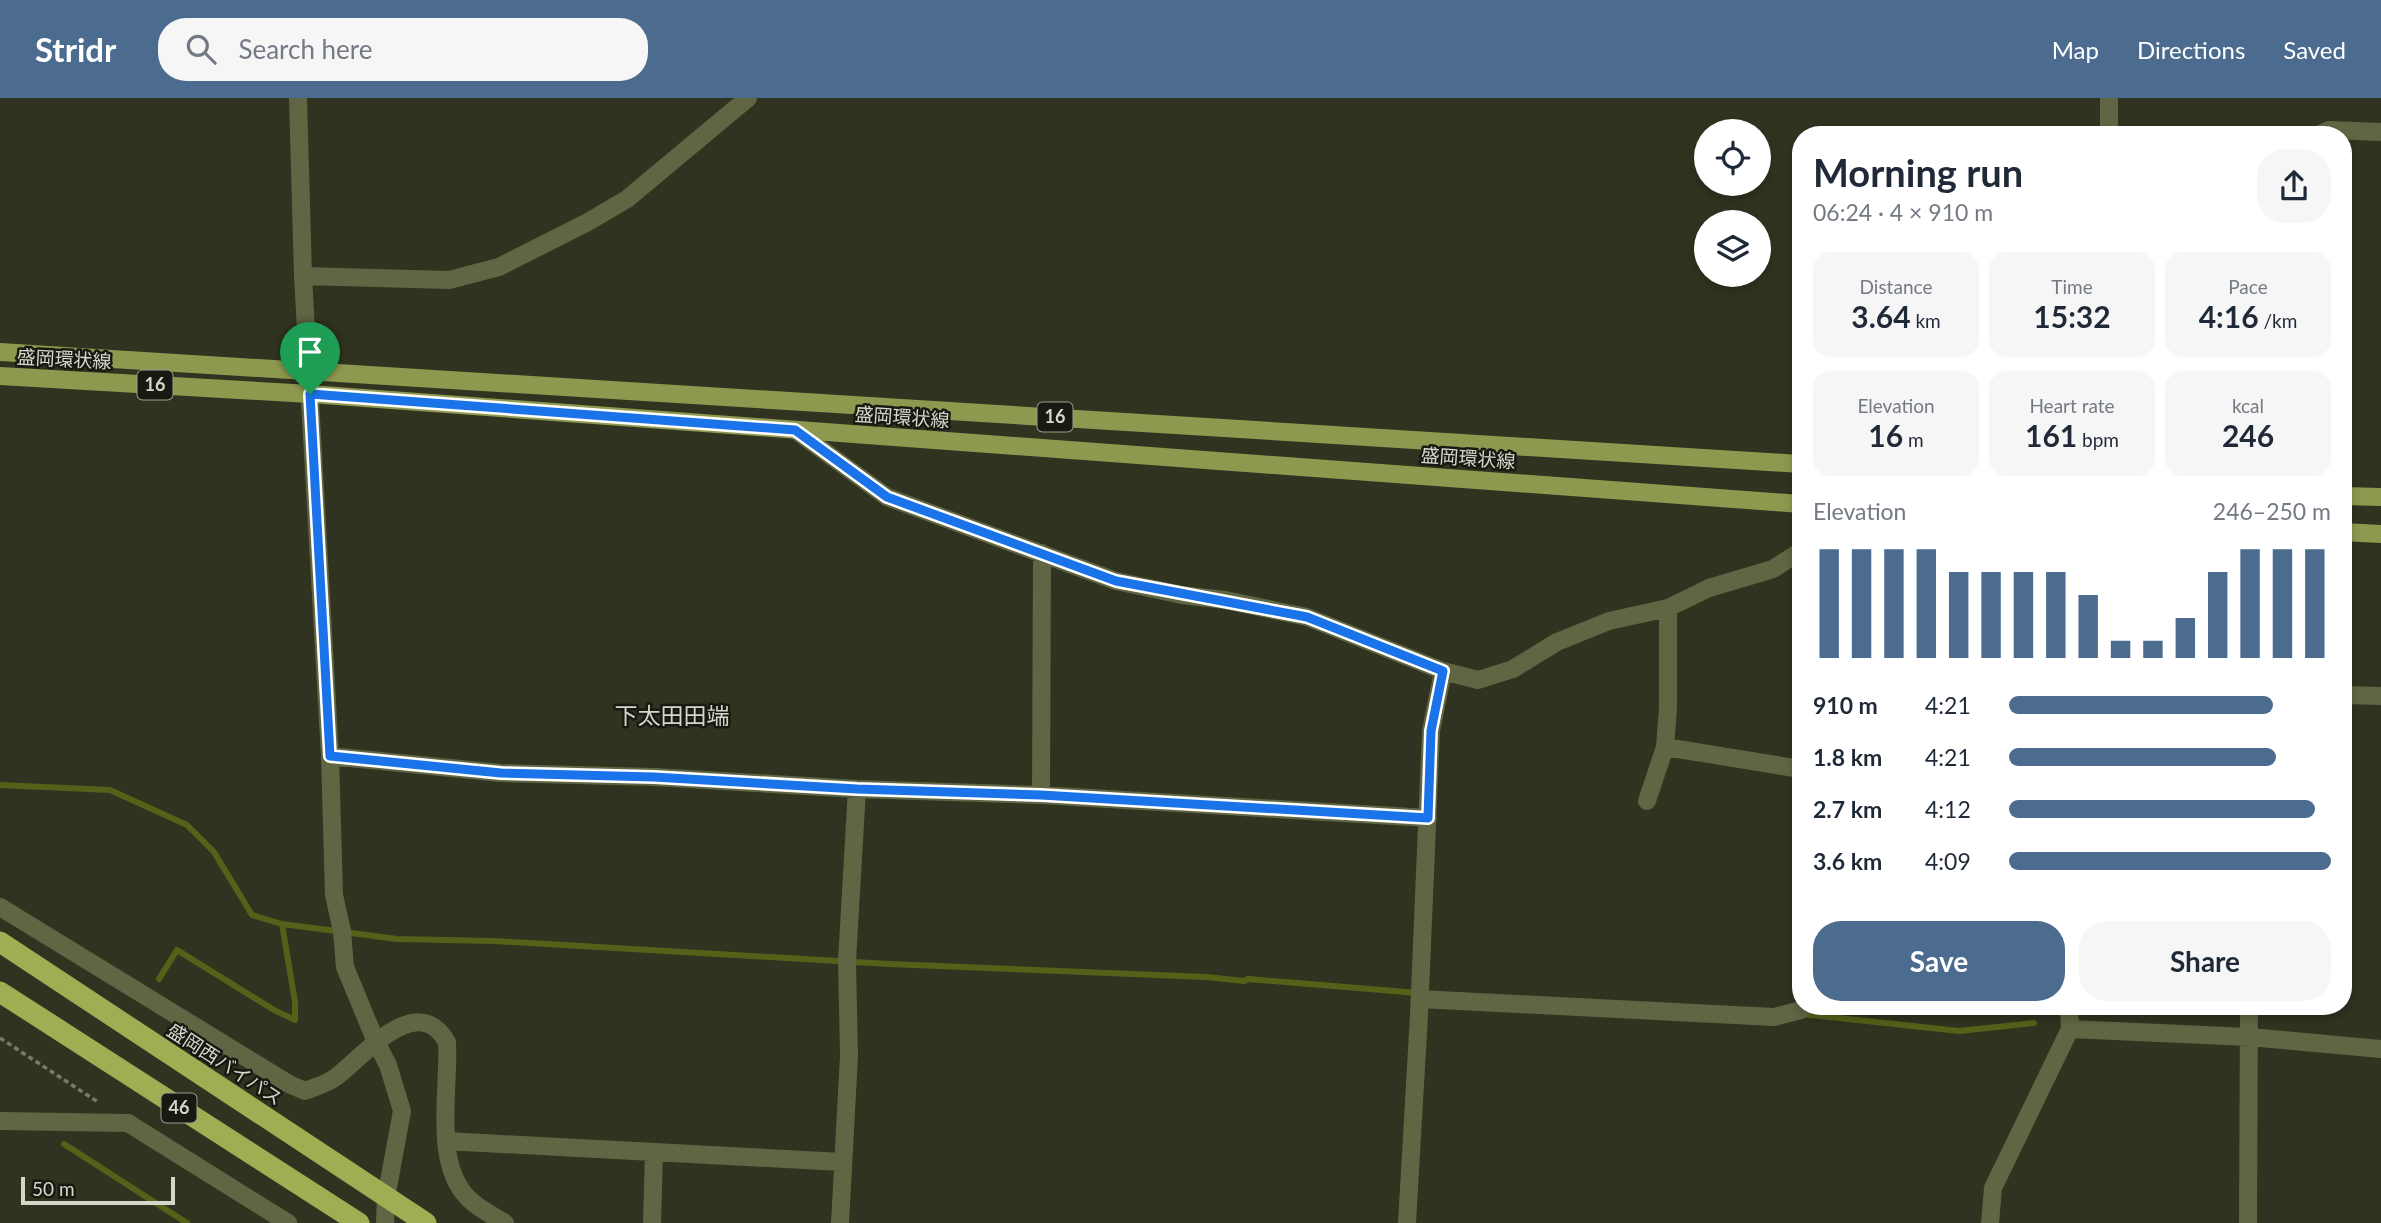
<!DOCTYPE html>
<meta charset="utf-8">
<style>
:root{--surface:#fff;--page:#f6f6f7;--text:#1f2937;--muted:#747a83;--accent:#4b6c8f}
body{margin:0;font-family:Lato,"Noto Sans JP",sans-serif;background:var(--page);color:var(--text);height:100vh;display:flex;flex-direction:column;font-size:26px;white-space:nowrap}
*{box-sizing:border-box;margin:0}
p{font-size:23px;color:var(--muted)}
.icon{flex:none;width:38px;height:38px;fill:none;stroke:currentColor;stroke-width:2;stroke-linecap:round;stroke-linejoin:round}
.map{position:relative;flex:1;overflow:hidden}
.side{position:absolute;left:1792px;top:28px;width:560px;height:889px;display:flex;flex-direction:column;background:var(--surface);border-radius:28px;box-shadow:0 4px 10px #0003}
.side>*{flex:none}
.tools{position:absolute;left:1694px;top:21px;display:grid;gap:14px}
.tools a{display:grid;place-items:center;width:77px;height:77px;border-radius:50%;background:var(--surface);box-shadow:0 4px 10px #0003;font-size:35px}
.scale{position:absolute;left:21px;bottom:18px;width:154px;box-sizing:border-box;padding-left:7px;border:4px solid #d4d7ca;border-top:0;font-size:19px;line-height:24px;white-space:nowrap;color:#d4d7ca;-webkit-text-stroke:5px #181a11;paint-order:stroke}
.pin{position:absolute;display:grid;place-items:center;width:60px;height:60px;color:#fff;margin:-72px -30px;border-radius:50% 50% 50% 0;rotate:-45deg;box-shadow:0 0 7px #0007}
.pin .icon{rotate:45deg}
.round{display:grid;place-items:center;flex:none;width:74px;height:74px;border-radius:28px;background:var(--page)}
.overview{display:flex;align-items:center;justify-content:space-between;height:119px;padding:0 21px}
h1{font-size:38px;font-weight:700;line-height:52px}
.stats{display:grid;grid-template-columns:repeat(3,1fr);gap:10px;height:119px;padding:7px 21px}
.stats div{display:grid;align-content:center;border-radius:18px;background:var(--page);text-align:center}
.stats b{font-size:30px;font-weight:700}
.stats small{font-size:19px;font-weight:400}
.stats p{font-size:19px}
.chart{height:196px;padding:14px 21px}
.chart p{display:flex;justify-content:space-between}
.chart svg{width:100%;height:126px;margin-top:7px;stroke:var(--accent);stroke-width:6}
.button{display:flex;gap:14px;margin-top:auto;padding:14px 21px}
.button a{flex:1;height:80px;border-radius:28px;background:var(--accent);color:#fff;font-size:28px;font-weight:700;line-height:80px;text-align:center}
.button a+a{background:var(--page);color:var(--text)}
ul{padding:0 21px;list-style:none;font-size:23px}
li{display:grid;grid-template-columns:112px 84px 1fr;align-items:center;height:52px}
li i{height:18px;border-radius:9px;background:var(--accent)}
header{display:flex;align-items:center;gap:42px;box-sizing:border-box;height:98px;padding:0 35px;background:var(--accent);color:#fff}
header strong{font-size:33px}
nav{display:flex;gap:38px;margin-inline-start:auto;font-size:24px}
.search{width:490px;height:63px;background:var(--page);display:flex;align-items:center;gap:18px;box-sizing:border-box;padding:0 24px;border-radius:28px;color:var(--muted);font-size:26px}
.map>svg:first-child{display:block}
.lines{fill:none;stroke-linecap:round;stroke-linejoin:round}
.stream{stroke:#576018;stroke-width:6}
.path{stroke:#787b6a;stroke-width:3.5;stroke-dasharray:5 3.5;stroke-linecap:butt}
.minor{stroke:#606643;stroke-width:18}
.major{stroke:#8e994f;stroke-width:18}
.highway{stroke:#a0ad52;stroke-width:21}
.route-casing{stroke:#fff;stroke-width:14}
.route{stroke:#1a73e8;stroke-width:9}
.labels{text-anchor:middle;stroke-width:5;stroke-linejoin:round;paint-order:stroke}
.shield{fill:#181a11;stroke:#9c9e92;stroke-width:2}
.shield-label{font-size:18px;font-weight:bold;fill:#d4d7ca}
.street-label{font-size:19px;fill:#d4d7ca;stroke:#181a11}
.quarter-label{font-size:23px;fill:#d4d7ca;stroke:#181a11}
</style>
<header>
<strong>Stridr</strong>
<div class="search"><svg class="icon" aria-label="search" viewBox="0 0 24 24"><circle cx="10" cy="10" r="6"/><path d="M15 15l6 6"/></svg>Search here</div>
<nav><a>Map</a><a>Directions</a><a>Saved</a></nav>
</header>
<div class="map">
<svg width="2381" height="1125" viewBox="0 0 2381 1125">
<rect width="100%" height="100%" fill="#30331f"/>
<g class="lines">
<!-- stream -->
<path class="stream" d="M0,687L110,692L187,727L214,754L252,817L282,826L397,841L494,843L889,866L1206,879L1244,883L1248,881L1418,895
M159,881L177,852L274,912L295,922V904L282,826
M1802,916L1959,933L2034,925
M64,1046L187,1125"/>
<!-- path -->
<path class="path" d="M0,940L98,1004"/>
<!-- minor -->
<path class="minor" d="M298,0L303,178L330,658L334,797L342,833L345,869L376,944L388,967L402,1013L386,1100L385,1125
M2109,0V37
M2318,37L2329,32L2381,34
M303,178L449,182L499,169L588,124L627,101L748,0
M795,332L887,399L1116,483L1182,497L1225,502L1307,519L1443,573L1478,582L1513,571L1557,544L1609,523L1668,510L1709,490L1773,471L1801,453
M2343,597L2381,598
M1665,649L1801,671
M330,658L501,675L654,679L857,691L1041,697L1428,720
M1041,697L1042,455
M1647,703L1665,649L1668,610V510
M0,809L289,986L305,993C315,989 327,986 336,979C365,957 417,892 447,944C450,992 432,1065 469,1101C479,1111 494,1118 505,1125
M1420,901L1774,919L1801,912L1805,908
M2070,931L2249,939L2381,951
M0,1023L128,1025L288,1125
M446,1043L842,1064
M652,1125L654,1054
M840,1125L849,958L847,863L857,691
M1407,1125L1419,917L1431,633L1443,573
M1990,1125L1993,1090L2070,931L2069,908
M2248,1125L2249,908"/>
<!-- major -->
<path class="major" d="M0,254L1801,366
M0,278L310,296L1801,406
M2343,398L2381,399
M2343,434L2381,436"/>
<!-- highway -->
<path class="highway" d="M0,844L426,1125
M0,894L359,1125"/>
</g>
<g class="lines">
<!-- route casing -->
<g class="route-casing">
<path id="route" d="M310,296L795,332L887,399L1116,483L1307,519L1443,573L1431,633L1428,720L1041,697L857,691L654,679L501,675L330,658Z"/>
</g>
<!-- route -->
<use href="#route" class="route"/>
</g>
<g class="labels">
<!-- shield labels -->
<g class="shield">
<rect x="137.5" y="272.5" width="35" height="29" rx="5"/>
<rect x="1037.5" y="304.5" width="35" height="29" rx="5"/>
<rect x="161.5" y="995.5" width="35" height="29" rx="5"/>
</g>
<g class="shield-label">
<text x="155" y="293">16</text>
<text x="1055" y="325">16</text>
<text x="179" y="1016">46</text>
</g>
<!-- street labels -->
<g class="street-label">
<text transform="translate(64 261) rotate(3)" y="7">盛岡環状線</text>
<text transform="translate(902 319) rotate(4)" y="7">盛岡環状線</text>
<text transform="translate(1468 360) rotate(4)" y="7">盛岡環状線</text>
<text transform="translate(225 966) rotate(33)" y="7">盛岡西バイパス</text>
</g>
<!-- quarter labels -->
<g class="quarter-label">
<text x="672" y="626">下太田田端</text>
</g>
</g>
</svg>
<div class="tools">
<a><svg class="icon" aria-label="locate" viewBox="0 0 24 24"><circle cx="12" cy="12" r="6"/><path d="M12 2v4M12 18v4M2 12h4M18 12h4"/></svg></a>
<a><svg class="icon" aria-label="layers" viewBox="0 0 24 24"><path d="M12 4l9 5-9 5-9-5zM3 14l9 5 9-5"/></svg></a>
</div>
<div class="scale">50 m</div>
<div class="pin" style="left:310px;top:296px;background:#1e9e55"><svg class="icon" aria-label="arrive" viewBox="0 0 24 24"><path d="M6 21V4h12l-3 4 3 4H6"/></svg></div>
<section class="side">
<div class="overview"><div><h1>Morning run</h1><p>06:24 · 4 × 910 m</p></div><a class="round"><svg class="icon" aria-label="share" viewBox="0 0 24 24"><path d="M12 15V3M7 8l5-5 5 5M5 13v7h14v-7"/></svg></a></div>
<div class="stats">
<div><p>Distance</p><b>3.64<small> km</small></b></div>
<div><p>Time</p><b>15:32</b></div>
<div><p>Pace</p><b>4:16<small> /km</small></b></div>
</div>
<div class="stats">
<div><p>Elevation</p><b>16<small> m</small></b></div>
<div><p>Heart rate</p><b>161<small> bpm</small></b></div>
<div><p>kcal</p><b>246</b></div>
</div>
<div class="chart"><p><span>Elevation</span>246–250 m</p>
<svg viewBox="0 0 160 44" preserveAspectRatio="none"><path d="M5 44V6M15 44V6M25 44V6M35 44V6M45 44V14M55 44V14M65 44V14M75 44V14M85 44V22M95 44V38M105 44V38M115 44V30M125 44V14M135 44V6M145 44V6M155 44V6"/></svg>
</div>
<ul>
<li><b>910 m</b>4:21<i style="width:82%"></i></li>
<li><b>1.8 km</b>4:21<i style="width:83%"></i></li>
<li><b>2.7 km</b>4:12<i style="width:95%"></i></li>
<li><b>3.6 km</b>4:09<i style="width:100%"></i></li>
</ul>
<div class="button"><a>Save</a><a>Share</a></div>
</section>
</div>
